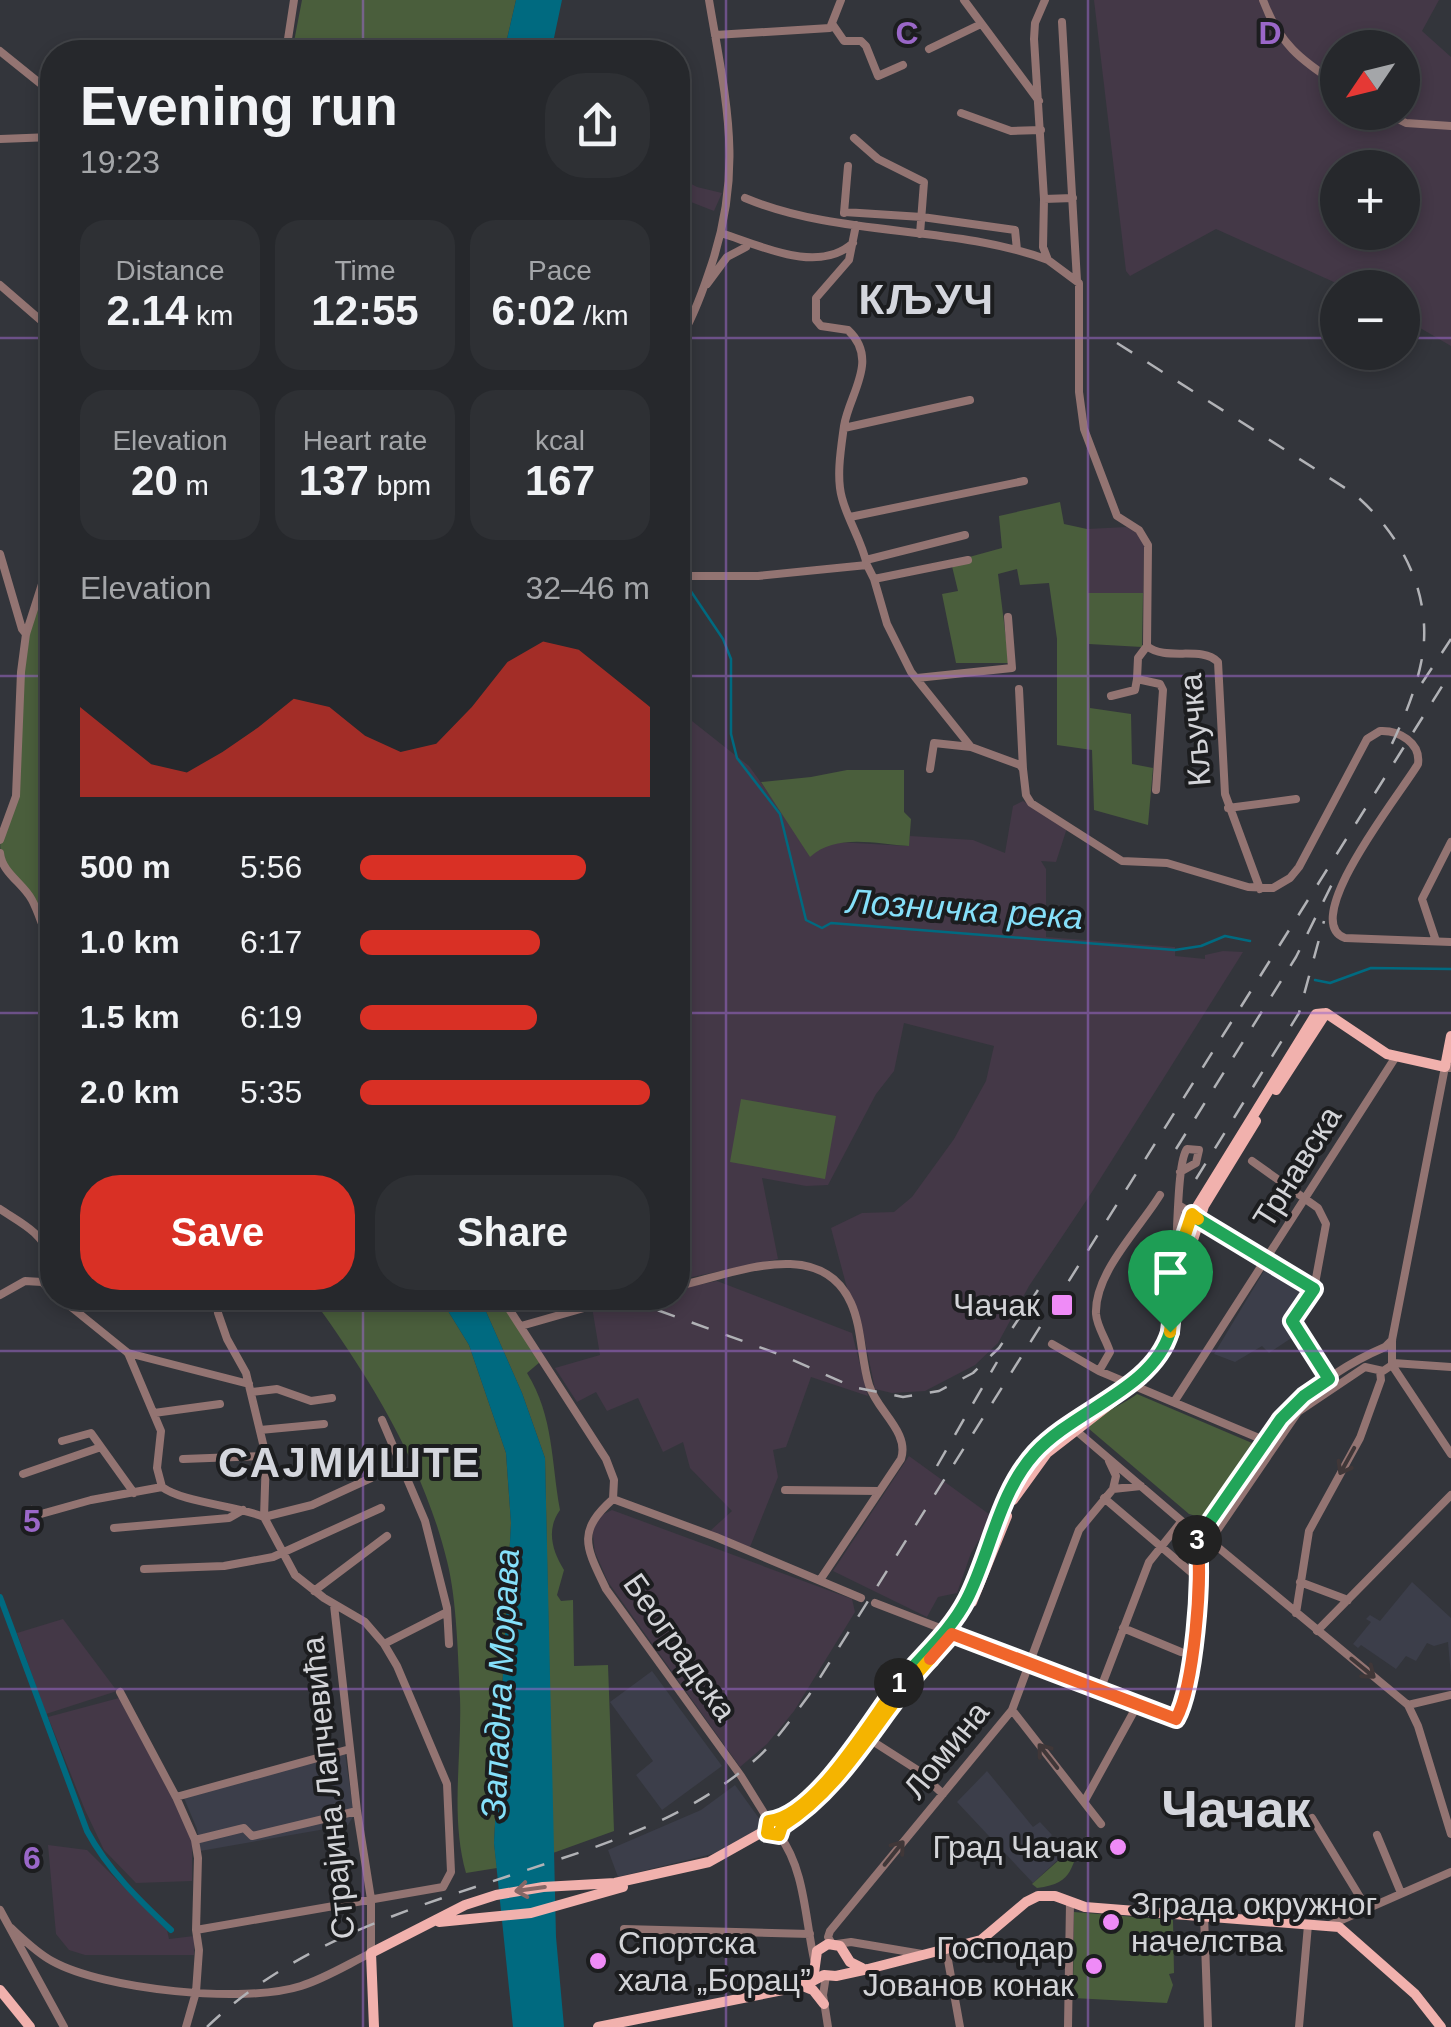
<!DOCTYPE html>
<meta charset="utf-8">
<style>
:root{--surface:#26282c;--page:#2e3034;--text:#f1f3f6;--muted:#a4a6a9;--line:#424448;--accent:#d93025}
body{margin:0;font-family:Helvetica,sans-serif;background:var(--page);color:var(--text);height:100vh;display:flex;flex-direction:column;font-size:38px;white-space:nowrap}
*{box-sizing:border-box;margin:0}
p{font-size:32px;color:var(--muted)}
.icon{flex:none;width:55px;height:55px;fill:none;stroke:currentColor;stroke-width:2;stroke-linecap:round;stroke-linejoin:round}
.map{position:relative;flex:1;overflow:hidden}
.details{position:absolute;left:40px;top:40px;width:650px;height:1270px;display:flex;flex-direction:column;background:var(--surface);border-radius:40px;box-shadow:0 5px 15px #0003,0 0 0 2px var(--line)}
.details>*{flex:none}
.needle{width:65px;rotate:235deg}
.fabs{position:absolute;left:1320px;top:30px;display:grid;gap:20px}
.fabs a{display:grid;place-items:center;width:100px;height:100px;border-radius:50%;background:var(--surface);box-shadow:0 5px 15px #0003,0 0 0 2px var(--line);font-size:50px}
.pin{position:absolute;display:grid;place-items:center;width:85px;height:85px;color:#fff;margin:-102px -42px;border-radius:50% 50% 50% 0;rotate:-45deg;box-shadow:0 0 10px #0007}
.pin .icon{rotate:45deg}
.km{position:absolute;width:50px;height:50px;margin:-25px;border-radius:50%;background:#222;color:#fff;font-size:28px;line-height:50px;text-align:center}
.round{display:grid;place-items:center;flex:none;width:105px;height:105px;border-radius:40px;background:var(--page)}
.overview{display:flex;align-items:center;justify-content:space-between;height:170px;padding:0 40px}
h1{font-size:55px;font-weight:800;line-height:75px}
.metrics{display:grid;grid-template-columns:repeat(3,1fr);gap:15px;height:170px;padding:10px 40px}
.metrics div{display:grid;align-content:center;border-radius:25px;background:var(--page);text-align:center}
.metrics b{font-size:42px;font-weight:800}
.metrics small{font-size:28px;font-weight:400}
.metrics p{font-size:28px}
.chart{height:280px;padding:20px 40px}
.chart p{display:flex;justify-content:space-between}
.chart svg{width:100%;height:180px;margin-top:10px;fill:var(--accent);opacity:.7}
.primary-button{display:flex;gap:20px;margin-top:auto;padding:20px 40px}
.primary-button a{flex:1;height:115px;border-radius:40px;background:var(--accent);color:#fff;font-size:40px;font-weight:800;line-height:115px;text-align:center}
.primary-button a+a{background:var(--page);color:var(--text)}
ul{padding:0 40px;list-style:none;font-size:32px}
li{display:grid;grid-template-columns:160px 120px 1fr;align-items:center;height:75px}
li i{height:25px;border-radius:12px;background:var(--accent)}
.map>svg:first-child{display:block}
.built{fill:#3c3e4a}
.industrial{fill:#443847;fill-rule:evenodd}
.green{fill:#4a5e3c}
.water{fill:#006a80}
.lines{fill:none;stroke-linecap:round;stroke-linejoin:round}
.stream{stroke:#006a80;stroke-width:2.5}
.canal{stroke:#006a80;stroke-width:6}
.minor{stroke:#937472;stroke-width:8}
.major{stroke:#f1b1ad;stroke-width:10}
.rail{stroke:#b1b2b6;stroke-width:2.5;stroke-dasharray:18 18;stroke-linecap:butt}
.oneway{stroke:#403738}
.oneway2{stroke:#866766}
.split-1-casing{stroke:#fff;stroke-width:20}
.split-2-casing{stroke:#fff;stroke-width:20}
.split-3-casing{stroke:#fff;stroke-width:20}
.split-4-casing{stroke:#fff;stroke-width:20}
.split-5-casing{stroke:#fff;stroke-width:20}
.split-1{stroke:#22a559;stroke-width:12}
.split-2{stroke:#f5b400;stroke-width:12}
.split-3{stroke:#f0652b;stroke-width:12}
.split-4{stroke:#22a559;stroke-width:12}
.split-5{stroke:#f5b400;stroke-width:12}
.grid{fill:none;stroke:#9a67c8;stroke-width:2.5;stroke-opacity:0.55}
.poi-dot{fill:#ef8bf7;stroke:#1c1d1f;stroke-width:4}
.labels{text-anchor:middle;stroke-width:8;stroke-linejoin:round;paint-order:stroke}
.street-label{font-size:32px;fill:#d3d4d8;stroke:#1c1d1f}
.poi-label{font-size:32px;fill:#d3d4d8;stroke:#1c1d1f;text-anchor:end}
.water-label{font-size:35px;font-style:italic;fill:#85e0fa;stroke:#1c1d1f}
.district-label{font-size:42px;font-weight:bold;letter-spacing:2.5px;fill:#d4d6dd;stroke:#1c1d1f}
.town-label{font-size:52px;font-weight:bold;fill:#d4d6dd;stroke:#1c1d1f}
.grid-label{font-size:32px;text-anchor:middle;font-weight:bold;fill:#9a67c8;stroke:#1c1d1f;stroke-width:8;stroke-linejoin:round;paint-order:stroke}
</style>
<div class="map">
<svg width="1451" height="2027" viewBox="0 0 1451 2027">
<rect width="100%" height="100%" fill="#33353b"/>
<!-- built -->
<path class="built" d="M1267,1266L1306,1289L1285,1321L1296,1335L1269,1353L1262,1346L1235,1362L1214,1354Z
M1412,1582L1451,1618V1676L1448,1642L1434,1646L1427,1643L1416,1661L1406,1656L1396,1669L1361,1645L1358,1648L1353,1644L1371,1622L1366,1619L1370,1615L1380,1621Z
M652,1671L722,1766L662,1810L636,1775L653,1761L610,1702Z
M345,1754L354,1815L348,1825L200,1851L197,1829L184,1798Z
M987,1771L1033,1827L1040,1822L1052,1835L1048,1839L1063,1855L1033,1883L957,1802Z
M735,1785L761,1821L757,1830L716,1853L618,1877L608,1850L701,1810Z"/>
<!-- industrial -->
<path class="industrial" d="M1094,0H1439L1422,31L1451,57V346L1403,318L1402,288L1345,287L1216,229L1130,276L1126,271ZM1338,48H1402V112H1338ZM1338,168H1402V232H1338Z
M678,177L697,187L722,193L714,211L678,197Z
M1127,527L1140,535L1144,544L1143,593L1088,594L1087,529Z
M678,710L749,766L796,831L810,856L821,847L836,842L908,846L910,836L973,840L1005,853L1013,806L1023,801L1067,828L1056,862L1041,861L1046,869V937L1175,947V956L1205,959V955L1223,951L1243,952L1090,1195L1029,1286L998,1343L975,1365L925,1391L892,1393L875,1389L860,1317L847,1288L831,1228L862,1213L894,1212L912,1197L954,1139L986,1081L994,1046L904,1023L894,1071L876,1094L828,1185L806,1186L762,1178L778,1259L678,1280Z
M717,1281L852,1333L868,1396L811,1377L786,1447L773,1450L778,1477L750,1547L710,1531L732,1511L690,1468L683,1442L663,1452L638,1398L607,1411L596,1392L577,1402L555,1368L600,1355L592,1307L638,1298H678V1289Z
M909,1456L993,1517L971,1553L957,1593L938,1597L927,1617L833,1571Z
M612,1510L852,1599L855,1612L794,1711L767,1744L740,1767L608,1582L595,1552L592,1528L602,1515Z
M63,1619L117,1691L46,1714L17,1633Z
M119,1698L192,1835V1881L136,1883L104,1850L85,1810L48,1717Z
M48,1845L87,1850L167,1930L169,1939L194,1936V1955H85L69,1950L56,1934Z"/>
<!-- green -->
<path class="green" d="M302,0H516L504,52H292Z
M1060,502L1064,524L1087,529L1088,593H1143L1142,647L1089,644L1090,708L1131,714L1132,764L1153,768L1148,825L1094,810L1092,750L1057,745V639L1049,583L1020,585L1017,569L998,574L1009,663H956L942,594L958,591L951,562L1002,548L999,516Z
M52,535V939L32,898L1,862L0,840L16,796L26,634L51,556Z
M847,770H904V812L911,819L909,846C876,844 836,833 810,857L761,782L811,777Z
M741,1099L836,1116L825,1179L730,1162Z
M312,1298H440L469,1345L506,1453L511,1523L494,1843L497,1868L466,1873C450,1817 462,1757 460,1698C458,1658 457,1600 447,1561C424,1466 369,1376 312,1298Z
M480,1298H499L540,1362L527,1373C554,1417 551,1461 560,1510C546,1529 552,1551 564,1570L557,1595L561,1601L573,1600L574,1666L608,1665L614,1831L553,1853L545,1458L522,1393Z
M1137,1394L1252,1443L1203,1518L1189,1514L1088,1428C1097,1413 1122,1406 1137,1394Z
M1086,1836C1068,1866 1077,1883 1037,1888L1032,1884Z
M1074,1912L1173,1920L1174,1973L1169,1974L1173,1985L1167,2003L1073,1998Z"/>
<!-- water -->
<path class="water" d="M516,0H562L551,52H504Z
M440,1298H480L522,1393L545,1458L556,1937L564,2027H513L494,1843L511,1523L506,1453L469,1345Z"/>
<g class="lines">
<!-- stream -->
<path class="stream" d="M684,581L723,639L731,659V734L737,758L780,814L806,920L822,928L831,923L1175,950L1201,946L1225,936L1250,941
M1315,980L1330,983L1371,968L1451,969"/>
<!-- canal -->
<path class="canal" d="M0,1597L87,1831C108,1870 139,1900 171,1930"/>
<!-- minor -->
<path class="minor" d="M964,0L1039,101
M1045,0L1035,23L1034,39L1044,199L1043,247L1048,260L1079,283V392L1084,429L1117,516L1139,530L1148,545L1147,646C1166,662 1201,645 1218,662L1225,794L1260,889
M1263,0C1279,43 1300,60 1338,84
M1062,22L1077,281
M833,25L844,41H861L866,46L878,76L903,65
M715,35L830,28L841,0
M929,49L981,24
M0,51L52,93
M286,52L294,0
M1383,112L1406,123L1451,126
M961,113L1011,131L1041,130
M854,138L878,159L924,182L920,234
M0,139L52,137
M745,198C841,238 951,224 1048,260
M1044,199L1073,198
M844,212L922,217L1015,230L1017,250
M844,213L848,166
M856,225L849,260L816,298V320L821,326L848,330C880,360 849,394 844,426C841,448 836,477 842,498C848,521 862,541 867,565
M721,233C759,245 818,275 853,243
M707,284L727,257L746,247
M0,285L52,330
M678,342C692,321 701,296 709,272C745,171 726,101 709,0
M844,428L970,400
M678,495L685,576
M850,517L1024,481
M0,554L22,629L26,634
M866,560L965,535
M678,576H758L867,565L874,579L887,624L911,672L971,747L1020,765L1023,769L1026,795L1031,803L1122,861L1167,863L1248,887L1273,888L1290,878L1299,867L1367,739L1380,731C1399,730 1421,743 1418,764C1404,789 1297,921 1345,938L1451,942
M874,579L968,560
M1147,646L1138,658L1137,679L1160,684L1163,690L1156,790
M917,678L1012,668L1008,617
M1019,689L1023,769
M1111,696L1135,690L1137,679
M930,769L934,743L971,747
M1228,808L1296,799
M0,840L16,796L21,672L26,634L51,556L52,535
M0,853C2,873 23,883 32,900C40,915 43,931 52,945
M1436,941L1422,899L1451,842
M1252,1161L1318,1208L1326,1224L1314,1289L1293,1321L1329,1379
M1180,1206L1314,1289
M0,1209C21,1223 42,1232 51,1258L42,1282L52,1292
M1175,1258C1178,1235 1177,1162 1187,1149L1199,1150L1196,1163L1180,1172
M678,1286C732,1275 820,1234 851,1303C862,1327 861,1360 869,1385C877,1411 910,1432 901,1459L820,1580
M0,1295L25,1281L42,1282
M60,1298L128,1353L161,1431L157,1468L162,1487C184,1503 235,1505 264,1517L295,1575L324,1598L365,1622L384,1644L397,1666L447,1784L451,1872L443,1887L196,1930
M502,1298L606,1459L614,1480L613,1499
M218,1313L227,1339L246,1373L266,1456L264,1517L312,1505L371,1478
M1168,1317L1173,1272
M521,1326L619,1298
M1052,1344L1099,1371L1266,1441
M128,1353L249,1384
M1393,1363L1451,1367
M1392,1365V1340L1445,1067L1451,1068
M1392,1365L1451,1454
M1099,1371L1110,1352C1106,1339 1097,1327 1096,1314C1094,1273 1140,1228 1160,1195
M251,1392L277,1389L311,1401L332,1398
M1174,1402L1395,1058
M154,1413L220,1404
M382,1420L425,1521L447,1608L449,1644
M1073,1428L1198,1535
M260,1430L324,1424
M62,1441L91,1433L134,1493
M183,1459L266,1456
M1109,1461L1116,1476L1113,1489
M23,1474L101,1447
M785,1490L878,1491
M1104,1498L1199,1579
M613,1499C576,1532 586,1547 606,1589L741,1776L769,1821
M613,1499L716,1537L861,1598
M32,1510L41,1514L91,1500L162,1487
M114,1528L229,1518L243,1510
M1198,1535L1204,1531C1262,1449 1287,1389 1385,1347L1392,1340
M1198,1535L1199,1570
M1214,1544L1408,1705L1418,1726L1451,1834
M144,1569L224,1566L273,1557L381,1508
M1300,1582L1348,1600
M314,1591L387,1536
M875,1603L1177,1719C1202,1667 1181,1587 1215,1542L1214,1535L1298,1412L1365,1367L1383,1371L1392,1365
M1296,1613L1309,1531L1360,1438L1381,1380L1380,1371
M1123,1628L1181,1652
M1317,1631L1451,1495
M384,1644L445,1613
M1100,1690L1149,1562L1181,1522
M120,1692L176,1797L195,1840L198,1858L196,1930L199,1950L196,1992L186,2027
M1408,1705L1451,1695
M1012,1710L1101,1824
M866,1737L916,1769L943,1794
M176,1797L350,1749
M1084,1802L1138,1704
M1312,1818L1366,1907
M779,1835C805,1869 805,1919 814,1959
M1377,1835L1401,1893
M195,1840L244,1828L252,1836L357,1811
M0,1910L64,2027
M1204,1915L1208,2027
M1330,1925L1451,1872
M11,1928C24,1940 37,1953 52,1961C104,1990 245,2004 301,1986C326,1978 348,1964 371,1953V1899L357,1811L334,1605
M624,1929L810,1934
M832,1944L828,1937L830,1931L1012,1710L1079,1530L1113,1489L1141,1486
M837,1944L851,1942L922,1954
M946,1949L960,2027
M826,1976L823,1995L828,2027
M1068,2027L1070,1903
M1299,2027L1308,1925"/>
<!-- major -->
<path class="major" d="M1326,1013L1387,1054L1445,1067L1451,1036
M1276,1090L1326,1013
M1183,1271L1204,1206L1256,1121
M1013,1500L1047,1453L1114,1401
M972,1602L1007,1516
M920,1669L949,1637
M778,1820L807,1799L840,1766L899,1683L952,1624L969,1595L1010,1493L1031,1458L1069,1423L1144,1373L1158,1357L1170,1332L1179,1256L1192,1215L1316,1014L1326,1013
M782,1827L840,1778L900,1693
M439,1922L531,1913L623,1887
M805,1981L814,1973L817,1951L828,1944L840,1946L850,1962L862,1968
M803,1986L813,1990L824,2004
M0,1990L30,2027
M374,2027L371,1953L465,1905L496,1895L543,1887L615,1883L709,1862L766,1830
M598,2027L803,1986L824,1975L836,1976L868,1969L981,1940L1026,1902L1038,1896H1055L1085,1907L1339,1927L1415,1994L1441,2027"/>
<!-- rail -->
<path class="rail" d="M1117,343L1353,493C1402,534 1435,598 1421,663C1415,693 1402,723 1389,750
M1422,683L1451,639
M1176,1149L1296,957L1335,878
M1196,1179L1299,1013L1324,921
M624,1298L784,1356L853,1387L903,1397L939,1391L973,1373L999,1348L1038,1290
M937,1466L997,1362
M207,2027C303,1935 430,1903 554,1861C624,1838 693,1813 750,1764C774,1745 791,1719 809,1695L1451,672"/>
</g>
<!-- one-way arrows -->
<defs><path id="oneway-shaft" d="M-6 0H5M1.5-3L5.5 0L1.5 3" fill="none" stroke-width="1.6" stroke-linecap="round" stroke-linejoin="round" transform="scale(2.5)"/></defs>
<g class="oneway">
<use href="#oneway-shaft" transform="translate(1347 1461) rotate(119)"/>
<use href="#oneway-shaft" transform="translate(1363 1668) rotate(39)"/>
<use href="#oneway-shaft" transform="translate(1048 1756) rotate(-128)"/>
<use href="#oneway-shaft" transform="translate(894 1853) rotate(-51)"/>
</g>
<use class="oneway2" href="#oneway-shaft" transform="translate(530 1889) rotate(172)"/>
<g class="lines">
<!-- split-1 casing -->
<g class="split-1-casing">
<path id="split-1" d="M899,1683C922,1655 950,1632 967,1599C991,1552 998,1494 1035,1453C1074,1410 1153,1389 1170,1332"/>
</g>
<!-- split-2 casing -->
<g class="split-2-casing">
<path id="split-2" d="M899,1683C872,1718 816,1816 769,1821L767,1833L779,1835L782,1826C848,1784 878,1714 930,1659"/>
</g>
<!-- split-3 casing -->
<g class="split-3-casing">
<path id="split-3" d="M930,1659L952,1634L1176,1719C1194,1686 1203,1578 1197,1540"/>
</g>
<!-- split-4 casing -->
<g class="split-4-casing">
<path id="split-4" d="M1197,1540L1281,1419L1304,1396L1329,1379L1292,1321L1314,1289L1198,1219"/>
</g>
<!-- split-5 casing -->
<g class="split-5-casing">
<path id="split-5" d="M1170,1332L1178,1256L1192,1214L1198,1219"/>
</g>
<!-- split-1 -->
<use href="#split-1" class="split-1"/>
<!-- split-2 -->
<use href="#split-2" class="split-2"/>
<!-- split-3 -->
<use href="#split-3" class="split-3"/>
<!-- split-4 -->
<use href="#split-4" class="split-4"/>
<!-- split-5 -->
<use href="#split-5" class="split-5"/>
</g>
<!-- grid -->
<path class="grid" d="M363,0V52M726,0V2027M1088,0V2027M0,338H52M678,338H1338M1402,338H1451M0,676H52M678,676H1451M0,1013H52M678,1013H1451M363,1298V2027M0,1351H1451M0,1689H1451"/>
<!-- markers -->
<g class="poi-dot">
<rect x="1050" y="1293" width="24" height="24" rx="5"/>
<circle cx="1118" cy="1847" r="10"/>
<circle cx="1111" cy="1922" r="10"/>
<circle cx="598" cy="1961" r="10"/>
<circle cx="1094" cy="1966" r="10"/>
</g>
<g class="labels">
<!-- street labels -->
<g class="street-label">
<text transform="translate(1195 730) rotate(-95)" y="11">Кључка</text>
<text transform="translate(1297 1167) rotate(-58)" y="11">Трнавска</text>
<text transform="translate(680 1647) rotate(55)" y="11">Београдска</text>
<text transform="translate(946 1750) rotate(-51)" y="11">Ломина</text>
<text transform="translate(328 1788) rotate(-96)" y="11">Страјина Лапчевића</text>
</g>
<!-- poi labels -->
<g class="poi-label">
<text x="1040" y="1316">Чачак</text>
<text x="1098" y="1858">Град Чачак</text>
<text x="1131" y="1915" text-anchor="start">Зграда окружног<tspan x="1131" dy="37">начелства</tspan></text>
<text x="618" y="1954" text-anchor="start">Спортска<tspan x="618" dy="37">хала „Борац”</tspan></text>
<text x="1074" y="1959">Господар<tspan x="1074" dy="37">Јованов конак</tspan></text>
</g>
<!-- water labels -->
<g class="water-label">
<text transform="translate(965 909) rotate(4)" y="12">Лозничка река</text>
<text transform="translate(500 1684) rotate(-87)" y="12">Западна Морава</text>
</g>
<!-- district labels -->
<g class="district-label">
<text x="927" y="314">КЉУЧ</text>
<text x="350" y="1477">САЈМИШТЕ</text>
</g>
<!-- town labels -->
<g class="town-label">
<text x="1236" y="1827">Чачак</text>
</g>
</g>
<g class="grid-label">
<text x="907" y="44">C</text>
<text x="1270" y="44">D</text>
<text x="32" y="1532">5</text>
<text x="32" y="1869">6</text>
</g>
</svg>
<div class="fabs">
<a><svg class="needle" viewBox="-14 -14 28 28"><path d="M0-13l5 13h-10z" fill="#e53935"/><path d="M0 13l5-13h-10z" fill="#a4a6a9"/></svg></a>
<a>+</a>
<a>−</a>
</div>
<div class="pin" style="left:1170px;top:1332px;background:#1e9e55"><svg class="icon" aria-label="arrive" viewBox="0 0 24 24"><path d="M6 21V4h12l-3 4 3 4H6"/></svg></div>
<b class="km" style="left:899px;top:1683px">1</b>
<b class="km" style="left:1197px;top:1540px">3</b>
<section class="details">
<div class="overview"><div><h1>Evening run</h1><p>19:23</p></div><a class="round"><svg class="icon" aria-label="share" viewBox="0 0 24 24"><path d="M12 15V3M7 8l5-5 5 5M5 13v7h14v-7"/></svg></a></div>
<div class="metrics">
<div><p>Distance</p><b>2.14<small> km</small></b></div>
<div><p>Time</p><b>12:55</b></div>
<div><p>Pace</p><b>6:02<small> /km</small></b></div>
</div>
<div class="metrics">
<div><p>Elevation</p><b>20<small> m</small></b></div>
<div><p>Heart rate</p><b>137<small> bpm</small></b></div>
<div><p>kcal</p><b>167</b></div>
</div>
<div class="chart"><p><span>Elevation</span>32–46 m</p>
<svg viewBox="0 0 160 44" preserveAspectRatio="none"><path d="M0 44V22L10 29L20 36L30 38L40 33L50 27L60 20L70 22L80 29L90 33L100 31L110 22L120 11L130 6L140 8L150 15L160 22V44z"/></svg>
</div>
<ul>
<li><b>500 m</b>5:56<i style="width:78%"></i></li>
<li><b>1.0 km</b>6:17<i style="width:62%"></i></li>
<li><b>1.5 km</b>6:19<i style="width:61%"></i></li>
<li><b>2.0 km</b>5:35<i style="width:100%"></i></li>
</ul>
<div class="primary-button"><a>Save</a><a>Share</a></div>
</section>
</div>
